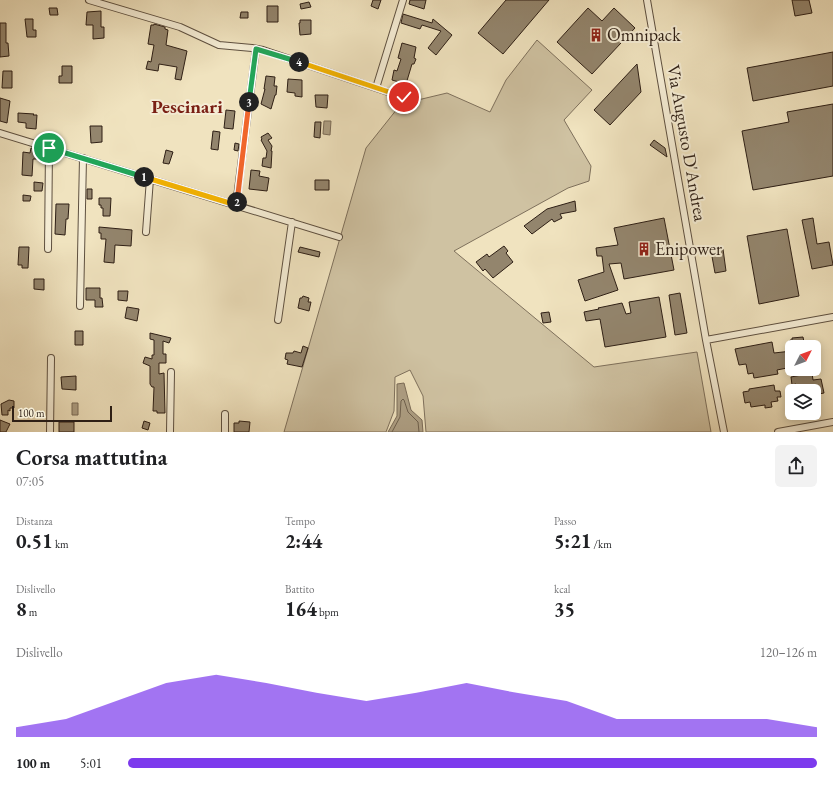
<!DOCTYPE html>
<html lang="it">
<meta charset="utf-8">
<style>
:root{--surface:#fff;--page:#f2f2f2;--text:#202124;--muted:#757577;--accent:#7c3aed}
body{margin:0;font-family:"EB Garamond",serif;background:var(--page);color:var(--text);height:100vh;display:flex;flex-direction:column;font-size:15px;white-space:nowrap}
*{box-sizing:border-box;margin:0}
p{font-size:13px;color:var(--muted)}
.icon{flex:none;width:22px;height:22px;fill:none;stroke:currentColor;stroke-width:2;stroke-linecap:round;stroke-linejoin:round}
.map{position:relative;height:432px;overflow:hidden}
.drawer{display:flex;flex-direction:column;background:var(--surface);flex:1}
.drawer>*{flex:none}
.needle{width:26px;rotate:48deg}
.controls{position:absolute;left:785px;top:340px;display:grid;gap:8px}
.controls a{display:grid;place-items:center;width:36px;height:36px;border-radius:6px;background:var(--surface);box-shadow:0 2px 10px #0003;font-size:20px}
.scale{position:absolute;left:12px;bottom:10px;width:100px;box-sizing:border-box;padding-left:4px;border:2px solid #2e1f15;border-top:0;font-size:11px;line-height:14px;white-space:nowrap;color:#2e1f15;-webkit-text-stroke:3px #f5edd5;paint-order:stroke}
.pin{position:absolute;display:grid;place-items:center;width:34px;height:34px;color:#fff;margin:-17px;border:2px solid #fff;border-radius:50%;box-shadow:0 1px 4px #0007}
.km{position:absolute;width:20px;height:20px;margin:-10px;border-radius:50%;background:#222;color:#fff;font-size:11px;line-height:20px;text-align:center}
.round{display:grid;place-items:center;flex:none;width:42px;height:42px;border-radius:6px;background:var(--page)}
.head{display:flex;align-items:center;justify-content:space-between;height:68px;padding:0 16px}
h1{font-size:22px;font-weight:700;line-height:30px}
.stats{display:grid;grid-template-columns:repeat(3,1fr);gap:6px;height:68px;padding:4px 16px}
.stats div{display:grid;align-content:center}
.stats b{font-size:20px;font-weight:700}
.stats small{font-size:11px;font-weight:400}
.stats p{font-size:11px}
.chart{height:112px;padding:8px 16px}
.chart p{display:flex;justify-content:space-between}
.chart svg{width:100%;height:72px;margin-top:4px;fill:var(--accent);opacity:.7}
ul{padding:0 16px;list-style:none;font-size:13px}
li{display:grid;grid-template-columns:64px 48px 1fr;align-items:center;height:30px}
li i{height:10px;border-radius:5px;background:var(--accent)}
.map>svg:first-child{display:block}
.green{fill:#cfc2a2;stroke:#7e705c}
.water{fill:#aea085;stroke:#7b6c58}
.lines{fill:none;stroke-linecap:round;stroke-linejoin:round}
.shore{stroke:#6e604d;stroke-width:1}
.building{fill:#93856d;stroke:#2e1f15}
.street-casing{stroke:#5e5040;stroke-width:8}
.street{stroke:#f5edd5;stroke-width:6}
.split-1-casing{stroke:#fff;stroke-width:8}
.split-2-casing{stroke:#fff;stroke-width:8}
.split-3-casing{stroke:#fff;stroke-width:8}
.split-4-casing{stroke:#fff;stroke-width:8}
.split-5-casing{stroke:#fff;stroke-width:8}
.split-1{stroke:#22a559;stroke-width:5}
.split-2{stroke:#f5b400;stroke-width:5}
.split-3{stroke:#f0652b;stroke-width:5}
.split-4{stroke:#22a559;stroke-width:5}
.split-5{stroke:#f5b400;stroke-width:5}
.labels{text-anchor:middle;stroke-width:4;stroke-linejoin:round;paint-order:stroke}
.poi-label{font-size:18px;fill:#2e1f15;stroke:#f5edd5;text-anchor:start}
.street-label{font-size:18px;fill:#2e1f15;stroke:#f5edd5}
.neighbourhood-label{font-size:19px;font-weight:bold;fill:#7a1f14;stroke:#f5edd5}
</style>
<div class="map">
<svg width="833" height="432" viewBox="0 0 833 432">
<rect width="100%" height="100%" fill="#f0e3bf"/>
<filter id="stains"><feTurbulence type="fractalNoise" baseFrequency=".005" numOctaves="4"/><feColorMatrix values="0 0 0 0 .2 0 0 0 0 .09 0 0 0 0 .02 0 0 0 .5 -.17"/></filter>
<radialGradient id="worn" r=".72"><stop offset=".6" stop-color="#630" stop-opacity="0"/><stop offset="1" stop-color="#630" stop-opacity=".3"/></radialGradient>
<!-- green -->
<path class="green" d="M537,40L592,90L564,120L591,166L589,181L568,188L454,251L594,367L697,352L711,432H426L423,396L410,370L395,377L394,411L386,432H284L366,148L401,104L447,93L490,112L506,80Z"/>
<!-- water -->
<path class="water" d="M324,121H331L330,135L323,134Z
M404,383L411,410L422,420L423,432H388L397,416V384Z
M72,403H78V415H72Z"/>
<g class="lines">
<!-- shore -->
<path class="shore" d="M392,432L400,417L401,401L403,399L404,400L408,412L418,422L419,432"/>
</g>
<!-- building -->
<path class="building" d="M373,0H381L378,9L371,6Z
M410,0H426L424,9L409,4Z
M506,0H549L503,54L478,33Z
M792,0H809L812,13L795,16Z
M309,2L311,7L301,9L300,4Z
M267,6H278V22H267Z
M49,8H57L58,15H50Z
M588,8L602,21L614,8L635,28L592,74L557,42Z
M101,11V27H104V38L93,39V25H86L87,12Z
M241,12H248V18H240Z
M403,14L432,23L433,19L452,35L436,55L428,48L441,31L422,25L420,29L401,23Z
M25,19H33V30H36V37H27Z
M300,20H311V34L300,35L299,23H300Z
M0,23H6V43H8L9,56L0,57Z
M154,24L165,27V29L168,30L166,45L187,51L181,80L175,79L177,67L159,64L158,71L146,69L148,61L151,62L154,45L148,44L151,25H154Z
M402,43L416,47L414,58L416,59L414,64H412L406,84L392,80L394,70L397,71L401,59L398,58Z
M833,52V86L753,101L747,68Z
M637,64L641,92L610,125L594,110Z
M62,66H72V83H59V76H62Z
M3,71H12V88H2Z
M266,76L275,77L274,86H277L276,95H275L271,109L261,104L265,89H264Z
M288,79L302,80V97L295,96V93L287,92Z
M315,95H328L327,108L316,107Z
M0,98L10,101L7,123L0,121Z
M833,104V176L753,190L742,131L789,122L787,112Z
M226,110L235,111L233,129L224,128Z
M18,113L34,114L33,115H37L36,129L26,128V123L18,122Z
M315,122H321L320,138L314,137Z
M90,126H102V142L91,143Z
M213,131L220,132L218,150L211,149Z
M268,133L272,138L268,140L272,146L271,151H272L271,168L262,166L263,158H266L267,151L261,140L262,139L261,137Z
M654,140L665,148L667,157L650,145Z
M235,143L239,144L238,151L234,150Z
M31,148L42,150L41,159H33L32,176L22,175L23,152L30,153Z
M166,150L173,152L169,164L163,163Z
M251,170L260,171L259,176L269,178L267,191L249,189Z
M315,180H329V190H315Z
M34,182L43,183L42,191H34Z
M87,189H92V199H87Z
M23,195L31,196L30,201H23Z
M99,198H111L110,216H103V208H101V205H99Z
M575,201L576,211L560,214L562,218L554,222L552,219L532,234L524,226L547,209Z
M56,204H69L68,219H66L65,235L55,234Z
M664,218L674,270L624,279L621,263L609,264L618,290L585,301L578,280L604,272L602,256H597L596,248L618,245L614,228Z
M813,218L817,244L829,242L833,265L812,269L802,220Z
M99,227L132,230L131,246L115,245L114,263L104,262L106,239H101V233H99Z
M787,229L799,296L759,304L747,236Z
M504,246L508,251L506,253L513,262L493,278L485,269L483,271L476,262L487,254L489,257Z
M19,247H29L28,268H22V265H18Z
M300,247L320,252L319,257L298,252Z
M723,249L726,271L715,273L711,251Z
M34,279H44V290L34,289Z
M86,288H100V298H102L103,307H95V300H86Z
M118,291H128L127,301L118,300Z
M680,293L687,333L675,335L669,295Z
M303,296L309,298L308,302H311L309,311L298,308L300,298H302Z
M659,297L666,337L605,347L600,319L586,321L584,312L599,309L598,308L622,303L626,314L631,313L629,302Z
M127,307L139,309L137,321L125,318Z
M549,312L551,322L543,323L541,313Z
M75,331H83V345H75Z
M150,333L171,338L169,343L163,341V354H166V363H159V374L164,373L165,413H157V411H153L154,387H152L150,384V366L143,363L145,357L152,359V355H154V340L150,339Z
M803,337L805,347H791L790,340H792V338Z
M772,342L774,353L792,351V367L777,370L778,374L754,378L753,373L748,374L746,364L739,365L735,349Z
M303,346L308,348L302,367L287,364L288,360L285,359L286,353H293L294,351L301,353Z
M812,373L813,380L821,379L824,393L814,395V391H803V388L797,389L796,384L792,385L791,377Z
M76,376V390L62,389L61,377Z
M774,385L775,391H780L781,397H777L778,401L771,402L772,407L765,408V405L751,407L750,402L745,403L743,392L749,391V389Z
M9,400L14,401V408H10V411L8,410V415H2L1,404Z
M0,420L10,424L6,432H0Z
M144,421L150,423L148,430L142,428Z
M239,421L250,422L249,432H234V423H239Z
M59,422H74V432H59Z"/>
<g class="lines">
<!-- street casing -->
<g class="street-casing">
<path id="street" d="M89,0L180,27L219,45L252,48L263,50L403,97
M647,0L706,340L724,432
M376,88L403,0
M0,133L339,237
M236,205L256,49
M146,232L150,179
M48,249L49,148
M80,306L83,158
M278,320L292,222
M706,340L833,317
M50,432L51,358
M170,432L171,372
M225,432V414
M778,432L833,422"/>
</g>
<!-- street -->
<use href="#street" class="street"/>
</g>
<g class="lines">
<!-- split-1 casing -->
<g class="split-1-casing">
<path id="split-1" d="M49,148L144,177"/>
</g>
<!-- split-2 casing -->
<g class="split-2-casing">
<path id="split-2" d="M144,177L236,205L237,202"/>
</g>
<!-- split-3 casing -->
<g class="split-3-casing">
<path id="split-3" d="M237,202L249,102"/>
</g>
<!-- split-4 casing -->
<g class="split-4-casing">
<path id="split-4" d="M249,102L256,49L299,62"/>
</g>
<!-- split-5 casing -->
<g class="split-5-casing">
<path id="split-5" d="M299,62L404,97"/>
</g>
<!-- split-1 -->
<use href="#split-1" class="split-1"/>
<!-- split-2 -->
<use href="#split-2" class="split-2"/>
<!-- split-3 -->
<use href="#split-3" class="split-3"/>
<!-- split-4 -->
<use href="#split-4" class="split-4"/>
<!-- split-5 -->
<use href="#split-5" class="split-5"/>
</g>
<!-- icons -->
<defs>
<g id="building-bare" transform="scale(1.08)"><path d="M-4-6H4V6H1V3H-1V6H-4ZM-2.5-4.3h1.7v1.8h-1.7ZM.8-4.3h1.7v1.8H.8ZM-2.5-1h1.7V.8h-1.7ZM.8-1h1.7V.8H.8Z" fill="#8f2418" stroke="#f5edd5" stroke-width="2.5" paint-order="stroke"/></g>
</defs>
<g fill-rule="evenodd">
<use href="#building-bare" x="596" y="35"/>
<use href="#building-bare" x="644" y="249"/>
</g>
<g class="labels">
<!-- poi labels -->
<g class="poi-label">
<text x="607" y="41">Omnipack</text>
<text x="655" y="255">Enipower</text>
</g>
<!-- street labels -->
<g class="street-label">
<text transform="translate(687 143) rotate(80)" y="6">Via Augusto D'Andrea</text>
</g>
<!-- neighbourhood labels -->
<g class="neighbourhood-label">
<text x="187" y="113">Pescinari</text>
</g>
</g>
<rect width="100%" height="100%" filter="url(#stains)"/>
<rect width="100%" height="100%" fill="url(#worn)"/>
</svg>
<div class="controls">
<a><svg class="needle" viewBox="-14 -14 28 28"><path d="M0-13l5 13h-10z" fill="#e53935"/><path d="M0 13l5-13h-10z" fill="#757577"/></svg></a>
<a><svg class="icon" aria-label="layers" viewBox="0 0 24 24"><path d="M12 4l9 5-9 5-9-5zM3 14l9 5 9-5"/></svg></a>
</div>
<div class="scale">100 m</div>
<div class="pin" style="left:49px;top:148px;background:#1e9e55"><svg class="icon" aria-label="arrive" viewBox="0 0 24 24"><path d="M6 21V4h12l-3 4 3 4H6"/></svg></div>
<div class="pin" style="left:404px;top:97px;background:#d93025"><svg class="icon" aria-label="check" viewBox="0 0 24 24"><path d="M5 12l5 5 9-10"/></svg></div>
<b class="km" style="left:144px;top:177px">1</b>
<b class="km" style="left:237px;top:202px">2</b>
<b class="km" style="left:249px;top:102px">3</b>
<b class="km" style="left:299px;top:62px">4</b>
</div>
<section class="drawer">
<div class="head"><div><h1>Corsa mattutina</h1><p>07:05</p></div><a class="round"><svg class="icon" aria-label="share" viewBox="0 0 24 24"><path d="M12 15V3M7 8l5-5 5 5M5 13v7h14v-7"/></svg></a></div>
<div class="stats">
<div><p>Distanza</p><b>0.51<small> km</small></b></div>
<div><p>Tempo</p><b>2:44</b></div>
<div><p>Passo</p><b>5:21<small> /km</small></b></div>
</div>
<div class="stats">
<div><p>Dislivello</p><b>8<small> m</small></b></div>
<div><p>Battito</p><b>164<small> bpm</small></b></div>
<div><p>kcal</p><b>35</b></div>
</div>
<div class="chart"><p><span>Dislivello</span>120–126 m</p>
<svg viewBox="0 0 160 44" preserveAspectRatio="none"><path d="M0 44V38L10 33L20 22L30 11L40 6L50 11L60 17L70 22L80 17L90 11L100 17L110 22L120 33L130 33L140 33L150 33L160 38V44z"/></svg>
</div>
<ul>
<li><b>100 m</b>5:01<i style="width:100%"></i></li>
</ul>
</section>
